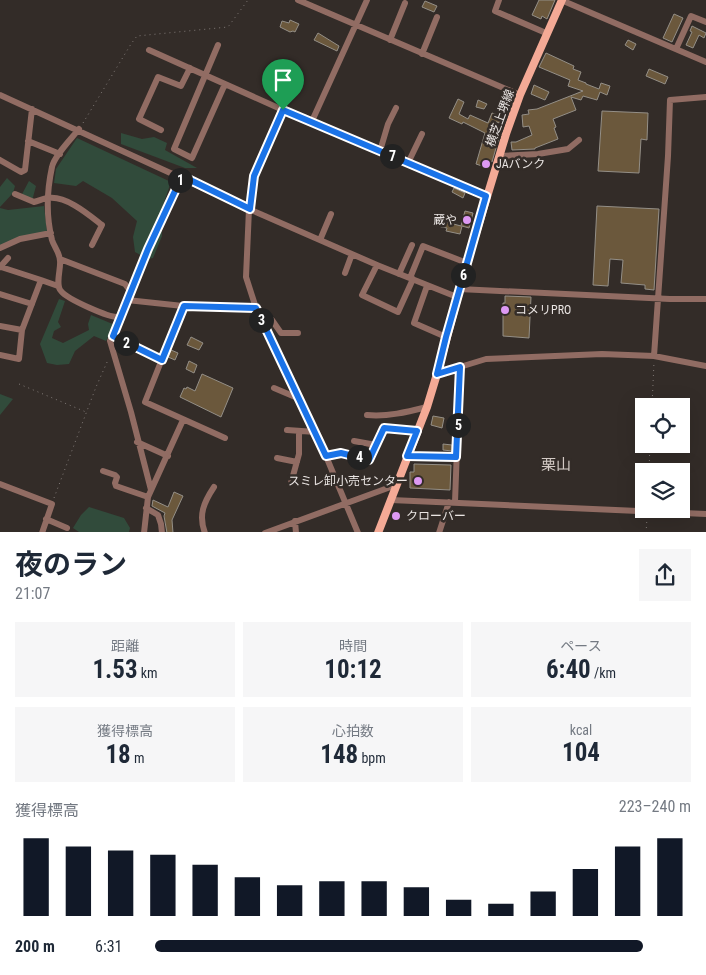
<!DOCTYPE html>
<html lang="ja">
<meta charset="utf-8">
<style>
:root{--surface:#fff;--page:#f6f6f7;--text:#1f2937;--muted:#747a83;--accent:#111827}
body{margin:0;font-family:"Roboto Condensed","Noto Sans JP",sans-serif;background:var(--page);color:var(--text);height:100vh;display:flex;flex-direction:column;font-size:19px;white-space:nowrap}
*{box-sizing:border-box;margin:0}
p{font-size:16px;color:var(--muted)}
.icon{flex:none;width:28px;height:28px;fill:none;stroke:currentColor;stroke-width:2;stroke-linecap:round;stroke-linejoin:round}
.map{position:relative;height:532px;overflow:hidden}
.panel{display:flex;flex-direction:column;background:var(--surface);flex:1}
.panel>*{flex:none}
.fabs{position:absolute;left:635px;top:398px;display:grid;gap:10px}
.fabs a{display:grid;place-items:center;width:55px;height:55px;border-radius:0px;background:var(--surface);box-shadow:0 5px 20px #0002;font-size:25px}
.pin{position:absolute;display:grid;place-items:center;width:42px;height:42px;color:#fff;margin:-51px -21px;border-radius:50% 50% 50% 0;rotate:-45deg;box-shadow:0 0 5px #0007}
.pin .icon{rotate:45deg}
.km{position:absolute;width:25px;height:25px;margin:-12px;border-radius:50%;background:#222;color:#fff;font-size:14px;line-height:25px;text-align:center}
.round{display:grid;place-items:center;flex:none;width:52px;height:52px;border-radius:0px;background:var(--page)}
.summary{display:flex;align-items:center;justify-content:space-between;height:85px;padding:0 15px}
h1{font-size:28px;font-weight:700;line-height:38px}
.stats{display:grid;grid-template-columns:repeat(3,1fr);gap:8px;height:85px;padding:5px 15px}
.stats div{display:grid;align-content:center;border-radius:0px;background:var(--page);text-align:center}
.stats b{font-size:25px;font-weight:700}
.stats small{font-size:14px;font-weight:400}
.stats p{font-size:14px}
.chart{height:140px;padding:10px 15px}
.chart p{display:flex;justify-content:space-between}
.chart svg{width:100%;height:90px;margin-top:5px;stroke:var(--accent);stroke-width:6}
ul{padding:0 15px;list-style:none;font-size:16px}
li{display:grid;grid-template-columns:80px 60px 1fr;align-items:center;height:38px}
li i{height:12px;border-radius:6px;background:var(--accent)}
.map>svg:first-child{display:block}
.green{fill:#314b3b}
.building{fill:#6b583c;stroke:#948f87}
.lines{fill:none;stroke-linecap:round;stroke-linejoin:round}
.path{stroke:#827b78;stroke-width:1;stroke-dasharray:1 4;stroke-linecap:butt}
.minor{stroke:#916c63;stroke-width:6}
.major{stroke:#f4aa96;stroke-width:8}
.route-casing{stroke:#fff;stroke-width:10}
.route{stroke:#1a73e8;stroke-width:6}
.poi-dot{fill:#dd99f3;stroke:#332c28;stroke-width:2}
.labels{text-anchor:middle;stroke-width:5;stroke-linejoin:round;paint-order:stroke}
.street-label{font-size:12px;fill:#e9e4e2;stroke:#332c28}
.poi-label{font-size:12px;fill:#e9e4e2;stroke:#332c28;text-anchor:start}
.quarter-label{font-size:15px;fill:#d3cac5;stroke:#332c28}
</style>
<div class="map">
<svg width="706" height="533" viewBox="0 0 706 533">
<rect width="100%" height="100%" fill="#332c28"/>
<!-- green -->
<path class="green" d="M121,133L142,139L154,137L167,143L165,150L197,168H185L121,144Z
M77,138L171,182L161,211L162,236L153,258L148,259L135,252L133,237L137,221L112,198L83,181L76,186L54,183L56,169Z
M7,178L15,186L13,193L0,207V187Z
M29,181L36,186L32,201L21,196Z
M44,206L47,231L0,247V208L8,210Z
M59,299L65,301L58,322L61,327L54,331L52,338L63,343L89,330L88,324L91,315L115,325L106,341L94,336L75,351L69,364L57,365L47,363L40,344Z
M0,394L13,399L0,415Z
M89,507L124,518L130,528L129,532H79L73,528L81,515Z"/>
<!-- building -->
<path class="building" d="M539,0H555L547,19L542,16L541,19L532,15Z
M425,1L437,6L434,12L422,7Z
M674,14L683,18L672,42L663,38Z
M290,20L299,24L295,32L293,31L290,32L280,27L282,21L289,23Z
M692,26L706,33L704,38L699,35L693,48L686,45L692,32L690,31Z
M318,33L339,46L337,51L314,40Z
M628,40L636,44L633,50L625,45Z
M546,53L574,66L573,69L581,72L578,80L586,83V84L599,89L601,83L610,86L607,95L600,92L597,100L583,96L581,100L571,97L576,110L553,119L556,127L554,128L558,139L535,148V149L512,150L511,142H516L532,135L529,126L523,127L522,115L529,114L528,110L537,109L583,91L568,86L570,80L539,67Z
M649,69L668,77L665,84L646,76Z
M534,85L549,92L545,100L531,94Z
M458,99L464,102L459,114L468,119L470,115L488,123L492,113L505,118L502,124L494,121L491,130L500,134L492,162L490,161L488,168L476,164L485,133L463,122L462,124L449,118Z
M478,100L487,104L484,109L476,107Z
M602,111L648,113L647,140L641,139L639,173L598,171Z
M454,188L465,193L463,198L452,192Z
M597,206L659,209L654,290L645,289V285L621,283L623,260L610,259L608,286L593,285Z
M465,211L473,213L469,228L462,226L460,234L446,231L447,228L437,226L440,216L447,218L446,222L461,226Z
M505,296L531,297L529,338L503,336V303H505Z
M191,337L203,343L199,350L187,345Z
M171,350L178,353L175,360L168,357Z
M189,361L197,365L194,373L186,369Z
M202,374L233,388L221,417L180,397L184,388L186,389L187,387L195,391Z
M433,416L444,418L442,428L431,425Z
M443,444L452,445V451L443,450Z
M414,464L451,465L450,490L410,488V472H414Z
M174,492L183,496L172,520L173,533H167L164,516L165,513L152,506L153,500L168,507Z"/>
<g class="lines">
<!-- path -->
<path class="path" d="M83,123L131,44L137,36L228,27L248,0
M133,285L178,184
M19,384L86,412
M652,406L654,362
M649,471L650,444
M54,498L96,387L108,360
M646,533L647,518"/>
<!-- minor -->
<path class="minor" d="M298,0L520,95
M499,0L495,11L546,33
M561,0L706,62
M390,40L405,3
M218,45L174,149L192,158L225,84
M676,49L691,16L706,22
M149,50L283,110L486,196
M422,54L437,17
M0,95L249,209L377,265L457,297
M281,109L295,72
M283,110L254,176L249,209L246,277L256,308L316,432L358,533
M312,121L367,0
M79,129C72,138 54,156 52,167C47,190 46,216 52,240C54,247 60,253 60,261C61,269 55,285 61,291C67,299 111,319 120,317
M161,130L139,119L158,77L181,86L190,68
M28,141L60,154
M380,151L388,124L396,108
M499,156L538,154L568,149L579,140
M0,160L21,172L25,170L32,109
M408,163L422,134
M15,194L34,202C39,201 44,198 49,198C67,196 89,215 102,225L92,245
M320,240L331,214
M0,248L20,239L51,233
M60,259L125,284L131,292
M377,265L362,295L398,312L413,279
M0,267L8,258
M1,267L41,280
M345,273L352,254
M399,274L412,245
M410,278L423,246L467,263
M427,286L414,323L446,337
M459,289L670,299H706
M0,294L32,304
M183,306L145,402L225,438
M264,325L272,320L281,333H298
M0,326L22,330
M113,336L162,360
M0,355L19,359L22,330L41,280L58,286
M654,356L668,156L670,100L706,97
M437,374L486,359L602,354L654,356L706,366
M274,388L300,399
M367,415C387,417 407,412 427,407
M287,430L316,432
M354,441L376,445
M137,442L168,456
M326,456L341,453L369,460L385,428L417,431
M407,456L456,457
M277,458L297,462
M103,471L115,475L117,477L115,483L116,486L148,497
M291,483L299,454V431
M0,484L52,504L42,533
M151,490L131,412L110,341L127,300L183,306L256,308
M391,500L706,514
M455,502L460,367
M146,508L158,515L161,524L162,533
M46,519L67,528
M295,521L296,533
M144,533L148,497L183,420
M205,533C198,515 204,502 214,487
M265,533L396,485
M439,533L449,502"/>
<!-- major -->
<path class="major" d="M378,533L427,407L437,374L467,263L506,134L520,95L562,0"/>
</g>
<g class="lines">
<!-- route casing -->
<g class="route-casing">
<path id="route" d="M283,110L486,196L446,337L437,374L460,367L456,457L407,456L417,431L384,428L369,460L341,453L326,456L256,308L184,306L162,360L113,336L148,249L182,176L250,209L254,176Z"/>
</g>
<!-- route -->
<use href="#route" class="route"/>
</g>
<!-- markers -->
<g class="poi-dot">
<circle cx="486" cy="164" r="5"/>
<circle cx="467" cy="220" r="5"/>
<circle cx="505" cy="310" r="5"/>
<circle cx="418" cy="481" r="5"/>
<circle cx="396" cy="516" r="5"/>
</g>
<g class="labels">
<!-- street labels -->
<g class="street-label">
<text transform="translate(500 118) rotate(-70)" y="4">横芝上堺線</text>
</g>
<!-- poi labels -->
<g class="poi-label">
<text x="496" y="168">JAバンク</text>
<text x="457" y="224" text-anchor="end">蔵や</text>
<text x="515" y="314">コメリPRO</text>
<text x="408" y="485" text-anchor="end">スミレ卸小売センター</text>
<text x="406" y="520">クローバー</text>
</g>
<!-- quarter labels -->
<g class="quarter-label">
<text x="556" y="470">栗山</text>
</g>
</g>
</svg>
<div class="fabs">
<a><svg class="icon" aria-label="locate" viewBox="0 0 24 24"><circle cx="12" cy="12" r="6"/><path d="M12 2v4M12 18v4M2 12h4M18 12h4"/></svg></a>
<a><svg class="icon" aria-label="layers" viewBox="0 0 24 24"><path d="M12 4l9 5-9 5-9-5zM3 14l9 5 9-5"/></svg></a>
</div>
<div class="pin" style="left:283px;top:110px;background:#1e9e55"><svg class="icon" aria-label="arrive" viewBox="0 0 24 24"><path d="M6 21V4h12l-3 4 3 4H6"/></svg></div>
<b class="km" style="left:180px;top:180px">1</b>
<b class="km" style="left:126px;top:343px">2</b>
<b class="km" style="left:261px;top:320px">3</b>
<b class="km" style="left:359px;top:457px">4</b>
<b class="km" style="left:458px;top:425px">5</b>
<b class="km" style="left:463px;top:275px">6</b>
<b class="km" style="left:392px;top:156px">7</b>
</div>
<section class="panel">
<div class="summary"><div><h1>夜のラン</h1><p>21:07</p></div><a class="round"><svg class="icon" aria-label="share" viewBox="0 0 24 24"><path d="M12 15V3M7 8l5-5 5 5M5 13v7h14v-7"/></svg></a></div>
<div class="stats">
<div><p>距離</p><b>1.53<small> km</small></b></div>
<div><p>時間</p><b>10:12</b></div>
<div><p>ペース</p><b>6:40<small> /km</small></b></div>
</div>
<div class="stats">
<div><p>獲得標高</p><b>18<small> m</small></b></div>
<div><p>心拍数</p><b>148<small> bpm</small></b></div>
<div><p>kcal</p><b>104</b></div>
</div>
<div class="chart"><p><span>獲得標高</span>223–240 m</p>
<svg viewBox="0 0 160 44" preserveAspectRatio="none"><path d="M5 44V6M15 44V10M25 44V12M35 44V14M45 44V19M55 44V25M65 44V29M75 44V27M85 44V27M95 44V30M105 44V36M115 44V38M125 44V32M135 44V21M145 44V10M155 44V6"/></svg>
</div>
<ul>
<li><b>200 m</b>6:31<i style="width:91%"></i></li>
</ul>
</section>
